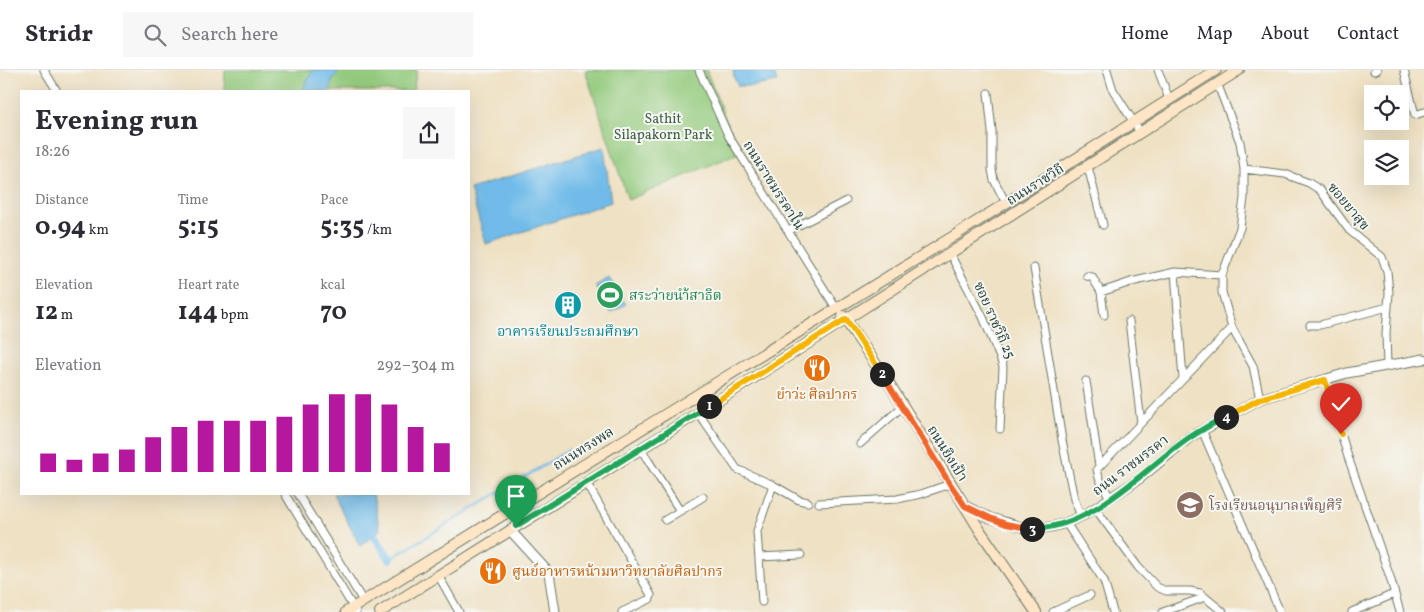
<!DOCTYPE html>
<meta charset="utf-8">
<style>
:root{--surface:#fff;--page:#f7f7f7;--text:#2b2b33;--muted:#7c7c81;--line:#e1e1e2;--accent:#b5179e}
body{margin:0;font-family:Vollkorn,"Noto Serif Thai",serif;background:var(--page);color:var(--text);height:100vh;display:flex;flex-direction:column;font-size:19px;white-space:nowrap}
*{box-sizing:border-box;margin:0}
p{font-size:16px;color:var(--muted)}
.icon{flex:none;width:28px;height:28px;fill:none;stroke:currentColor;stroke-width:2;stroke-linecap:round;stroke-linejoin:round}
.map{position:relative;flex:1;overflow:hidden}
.side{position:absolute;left:20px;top:20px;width:450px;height:405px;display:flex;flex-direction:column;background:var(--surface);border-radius:0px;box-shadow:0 5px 20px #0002}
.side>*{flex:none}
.fabs{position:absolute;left:1364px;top:15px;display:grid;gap:10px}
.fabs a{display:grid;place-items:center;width:45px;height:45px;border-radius:0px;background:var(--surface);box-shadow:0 5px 20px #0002;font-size:25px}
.pin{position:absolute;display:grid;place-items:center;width:42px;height:42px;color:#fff;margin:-51px -21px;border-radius:50% 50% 50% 0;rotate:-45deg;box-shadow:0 0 5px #0007}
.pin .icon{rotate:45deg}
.km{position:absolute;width:25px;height:25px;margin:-12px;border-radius:50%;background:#222;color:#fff;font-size:14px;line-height:25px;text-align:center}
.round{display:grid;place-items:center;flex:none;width:52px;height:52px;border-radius:0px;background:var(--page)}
.head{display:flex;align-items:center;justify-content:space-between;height:85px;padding:0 15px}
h1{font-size:28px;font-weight:700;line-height:38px}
.figures{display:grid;grid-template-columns:repeat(3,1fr);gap:8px;height:85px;padding:5px 15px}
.figures div{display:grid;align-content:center}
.figures b{font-size:25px;font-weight:700}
.figures small{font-size:14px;font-weight:400}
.figures p{font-size:14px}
.chart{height:140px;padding:10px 15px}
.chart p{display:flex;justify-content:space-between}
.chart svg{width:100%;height:90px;margin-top:5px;stroke:var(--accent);stroke-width:6}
header{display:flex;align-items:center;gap:30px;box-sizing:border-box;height:70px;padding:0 25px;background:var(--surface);border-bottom:1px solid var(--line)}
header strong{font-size:24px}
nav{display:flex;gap:28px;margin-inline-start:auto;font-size:18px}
.search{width:350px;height:45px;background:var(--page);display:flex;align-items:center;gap:12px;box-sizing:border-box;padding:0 18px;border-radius:0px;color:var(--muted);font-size:19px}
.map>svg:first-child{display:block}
.green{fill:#94cb7e;stroke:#5a8459}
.water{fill:#70bbe9;stroke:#487c8e}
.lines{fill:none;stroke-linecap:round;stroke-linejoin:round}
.stream{stroke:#70bbe9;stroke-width:2.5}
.canal{stroke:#70bbe9;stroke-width:8}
.minor-casing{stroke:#687666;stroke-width:9}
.tertiary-casing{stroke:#687666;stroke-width:11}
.secondary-casing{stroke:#687666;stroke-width:12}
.minor{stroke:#fff;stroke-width:7}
.tertiary{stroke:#fff;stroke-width:9}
.secondary{stroke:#fde5c5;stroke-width:10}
.split-1-casing{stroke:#fff;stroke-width:10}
.split-2-casing{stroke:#fff;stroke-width:10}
.split-3-casing{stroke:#fff;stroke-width:10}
.split-4-casing{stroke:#fff;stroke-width:10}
.split-5-casing{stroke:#fff;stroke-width:10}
.split-1{stroke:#22a559;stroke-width:6}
.split-2{stroke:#f5b400;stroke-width:6}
.split-3{stroke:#f0652b;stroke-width:6}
.split-4{stroke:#22a559;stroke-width:6}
.split-5{stroke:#f5b400;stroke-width:6}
.labels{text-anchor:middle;stroke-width:4;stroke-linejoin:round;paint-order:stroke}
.park-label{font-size:14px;fill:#3c6046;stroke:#f6f6f2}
.street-label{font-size:14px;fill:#1f3d34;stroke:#f6f6f2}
.leisure-label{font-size:14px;fill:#27864d;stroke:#f6f6f2;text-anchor:start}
.culture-label{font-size:14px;fill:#0d838f;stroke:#f6f6f2}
.food-label{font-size:14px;fill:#c56008;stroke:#f6f6f2}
.education-label{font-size:14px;fill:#785e54;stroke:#f6f6f2;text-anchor:start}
</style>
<header>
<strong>Stridr</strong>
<div class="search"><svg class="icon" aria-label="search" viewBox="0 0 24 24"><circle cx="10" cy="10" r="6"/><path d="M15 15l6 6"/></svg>Search here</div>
<nav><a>Home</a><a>Map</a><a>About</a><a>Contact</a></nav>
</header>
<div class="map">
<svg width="1424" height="542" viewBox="0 0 1424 542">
<rect width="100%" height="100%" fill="#f6f6f2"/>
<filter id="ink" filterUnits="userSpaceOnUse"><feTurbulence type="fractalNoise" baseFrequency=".02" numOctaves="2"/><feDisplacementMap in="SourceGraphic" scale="10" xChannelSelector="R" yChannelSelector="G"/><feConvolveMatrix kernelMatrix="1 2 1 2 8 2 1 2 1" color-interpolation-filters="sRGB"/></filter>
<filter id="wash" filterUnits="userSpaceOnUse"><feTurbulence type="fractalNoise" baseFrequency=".0096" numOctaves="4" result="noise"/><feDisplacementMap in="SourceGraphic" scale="20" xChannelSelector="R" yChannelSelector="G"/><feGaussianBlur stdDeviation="1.12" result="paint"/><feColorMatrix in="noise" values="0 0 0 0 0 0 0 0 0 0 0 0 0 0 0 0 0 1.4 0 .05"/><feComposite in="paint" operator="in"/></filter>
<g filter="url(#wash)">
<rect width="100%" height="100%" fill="#efe1c3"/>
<!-- green -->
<path class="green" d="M225,0H417L413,21H224Z
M585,0H706L739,83L628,130Z"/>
<!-- water -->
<path class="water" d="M313,0H340L332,11L330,21H302Z
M733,0H773L777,12L755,16H738L734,8Z
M604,77L611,132L486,174L470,119Z
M609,208L626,234L611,243L595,216Z
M333,424H373L380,460L360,476Z"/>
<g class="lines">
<!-- stream -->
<path class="stream" d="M390,489L569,380"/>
<!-- canal -->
<path class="canal" d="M369,458L390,489"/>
</g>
</g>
<g filter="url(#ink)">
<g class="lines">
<!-- minor casing -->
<g class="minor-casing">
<path id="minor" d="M44,0L57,21
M699,0L728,65L836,238
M1107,0L1113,20L1140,62
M1158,0L1169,29
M1404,0L1415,45L1424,42
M1374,1L1377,0
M1217,13L1240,72L1244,99V128L1240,158L1222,205V222L1232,258L1253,296L1260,329
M988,23L992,61V100L994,110L1006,133
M1088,97L1103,155
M1244,99L1285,104L1309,113L1320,120L1349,160L1382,187L1387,201L1389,223L1386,263L1387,296
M788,161L846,131
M950,184L983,247L1001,290L1003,297L1000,359
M1034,198L1062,370L1074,429L1081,446
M1175,202L1183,309
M1087,206L1092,207L1101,222L1131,212L1175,202L1222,205
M1101,222L1104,245
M1129,251L1141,353
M1310,255H1320L1388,237
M1325,310L1348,387L1390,507L1400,542
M1086,311L1099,396
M698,343L737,399L773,415L799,430L808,432
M1202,360L1280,542
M860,374L903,336
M641,379L680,441L665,450
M586,412L651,525L650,529L622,542
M285,424L356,542
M298,424L363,531
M1110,428L1099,408L1097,399L1232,258
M819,433L897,429L921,424L950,414
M1095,438L1138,497L1157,517L1166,521H1190L1200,523L1223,542
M680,441L703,427
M1066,453L1104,511L1113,542
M759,487L801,485
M438,505L459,542
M762,532L757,461L773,415
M1053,542L1090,525
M1163,542L1200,529
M1352,542L1394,524"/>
</g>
<!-- tertiary casing -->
<g class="tertiary-casing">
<path id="tertiary" d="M965,436L990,448L1028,459L1051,457L1066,453L1086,444L1139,409L1190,367L1260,329L1347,303L1424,289
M510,460L549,503L555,542"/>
</g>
<!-- secondary casing -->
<g class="secondary-casing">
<path id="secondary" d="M843,246L890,315L981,462L1036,542
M346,542L957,164L1216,0
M380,542L698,343L1239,0"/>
</g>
<!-- minor -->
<use href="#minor" class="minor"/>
<!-- tertiary -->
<use href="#tertiary" class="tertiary"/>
<!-- secondary -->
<use href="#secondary" class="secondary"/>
</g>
</g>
<g class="lines" filter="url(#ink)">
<!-- split-1 casing -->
<g class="split-1-casing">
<path id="split-1" d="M516,456L709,336"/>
</g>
<!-- split-2 casing -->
<g class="split-2-casing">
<path id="split-2" d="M709,336L846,249L882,304"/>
</g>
<!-- split-3 casing -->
<g class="split-3-casing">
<path id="split-3" d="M882,304L950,414L965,436L990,448L1006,454L1032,459"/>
</g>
<!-- split-4 casing -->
<g class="split-4-casing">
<path id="split-4" d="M1032,459C1095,457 1141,401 1189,368C1201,360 1213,353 1226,347"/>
</g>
<!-- split-5 casing -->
<g class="split-5-casing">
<path id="split-5" d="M1226,347L1260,329L1325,310L1341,364"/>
</g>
<!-- split-1 -->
<use href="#split-1" class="split-1"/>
<!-- split-2 -->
<use href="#split-2" class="split-2"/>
<!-- split-3 -->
<use href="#split-3" class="split-3"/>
<!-- split-4 -->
<use href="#split-4" class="split-4"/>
<!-- split-5 -->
<use href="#split-5" class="split-5"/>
</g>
<!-- icons -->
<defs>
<g id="stadium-disc" transform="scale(1.4375)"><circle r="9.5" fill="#2e9e5b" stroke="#f6f6f2"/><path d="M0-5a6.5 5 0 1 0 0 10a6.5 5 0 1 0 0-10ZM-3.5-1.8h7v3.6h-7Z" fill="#fff"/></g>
<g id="building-disc" transform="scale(1.4375)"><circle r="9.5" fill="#0f9aa8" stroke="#f6f6f2"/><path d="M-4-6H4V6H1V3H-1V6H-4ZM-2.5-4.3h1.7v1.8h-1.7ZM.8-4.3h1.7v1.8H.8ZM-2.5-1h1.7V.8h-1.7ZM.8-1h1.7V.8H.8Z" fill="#fff"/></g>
<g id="restaurant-disc" transform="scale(1.4375)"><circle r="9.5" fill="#e8710a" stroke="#f6f6f2"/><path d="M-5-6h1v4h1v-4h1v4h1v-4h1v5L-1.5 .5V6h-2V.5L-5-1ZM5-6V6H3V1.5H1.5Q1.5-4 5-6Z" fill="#fff"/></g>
<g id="school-disc" transform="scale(1.4375)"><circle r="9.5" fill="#8d6e63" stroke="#f6f6f2"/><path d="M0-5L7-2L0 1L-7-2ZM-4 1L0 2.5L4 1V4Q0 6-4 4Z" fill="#fff"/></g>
</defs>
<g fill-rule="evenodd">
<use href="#stadium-disc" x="610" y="225"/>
<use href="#building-disc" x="568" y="235"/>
<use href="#restaurant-disc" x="817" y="298"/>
<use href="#school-disc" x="1190" y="435"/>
<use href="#restaurant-disc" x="493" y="501"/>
</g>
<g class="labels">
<!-- park labels -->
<g class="park-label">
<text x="663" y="53">Sathit<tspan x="663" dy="16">Silapakorn Park</tspan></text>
</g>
<!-- street labels -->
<g class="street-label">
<text transform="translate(1035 114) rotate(-32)" y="5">ถนนราชวิถี</text>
<text transform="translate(774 115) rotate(58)" y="5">ถนนราชมรรคาใน</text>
<text transform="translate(1349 136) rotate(50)" y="5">ซอยยาสุข</text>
<text transform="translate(995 250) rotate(66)" y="5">ซอย ราชวิถี 25</text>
<text transform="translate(583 378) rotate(-32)" y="5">ถนนทรงพล</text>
<text transform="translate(948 383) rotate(58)" y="5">ถนนยิงเป้า</text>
<text transform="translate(1130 395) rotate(-37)" y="5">ถนน ราชมรรคา</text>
</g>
<!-- leisure labels -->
<g class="leisure-label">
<text x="629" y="230">สระว่ายนำ้สาธิต</text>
</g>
<!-- culture labels -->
<g class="culture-label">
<text x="568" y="266">อาคารเรียนประถมศึกษา</text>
</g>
<!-- food labels -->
<g class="food-label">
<text x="817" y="329">ยำว่ะ ศิลปากร</text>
<text x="512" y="506" text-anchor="start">ศูนย์อาหารหน้ามหาวิทยาลัยศิลปากร</text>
</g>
<!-- education labels -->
<g class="education-label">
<text x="1209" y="440">โรงเรียนอนุบาลเพ็ญศิริ</text>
</g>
</g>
</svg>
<div class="fabs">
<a><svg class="icon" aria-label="locate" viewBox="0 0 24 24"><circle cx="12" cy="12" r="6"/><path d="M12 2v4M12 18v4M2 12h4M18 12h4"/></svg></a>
<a><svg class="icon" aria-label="layers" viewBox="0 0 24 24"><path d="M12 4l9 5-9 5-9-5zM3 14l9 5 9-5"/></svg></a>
</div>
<div class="pin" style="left:516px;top:456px;background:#1e9e55"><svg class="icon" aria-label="arrive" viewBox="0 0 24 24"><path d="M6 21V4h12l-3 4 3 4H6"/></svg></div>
<div class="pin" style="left:1341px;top:364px;background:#d93025"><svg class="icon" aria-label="check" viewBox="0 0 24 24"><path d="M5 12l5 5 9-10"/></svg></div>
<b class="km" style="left:709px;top:336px">1</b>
<b class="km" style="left:882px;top:304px">2</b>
<b class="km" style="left:1032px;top:459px">3</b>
<b class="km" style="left:1226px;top:347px">4</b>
<section class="side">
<div class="head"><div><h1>Evening run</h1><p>18:26</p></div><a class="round"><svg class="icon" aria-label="share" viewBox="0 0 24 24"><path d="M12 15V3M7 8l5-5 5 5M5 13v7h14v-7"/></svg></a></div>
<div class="figures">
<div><p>Distance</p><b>0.94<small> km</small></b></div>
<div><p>Time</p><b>5:15</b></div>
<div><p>Pace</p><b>5:35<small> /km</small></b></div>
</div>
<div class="figures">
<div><p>Elevation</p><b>12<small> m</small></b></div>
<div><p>Heart rate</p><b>144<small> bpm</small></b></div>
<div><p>kcal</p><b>70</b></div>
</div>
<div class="chart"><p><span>Elevation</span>292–304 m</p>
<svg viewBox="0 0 160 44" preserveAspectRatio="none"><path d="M5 44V35M15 44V38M25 44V35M35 44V33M45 44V27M55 44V22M65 44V19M75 44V19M85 44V19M95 44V17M105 44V11M115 44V6M125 44V6M135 44V11M145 44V22M155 44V30"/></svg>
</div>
</section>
</div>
